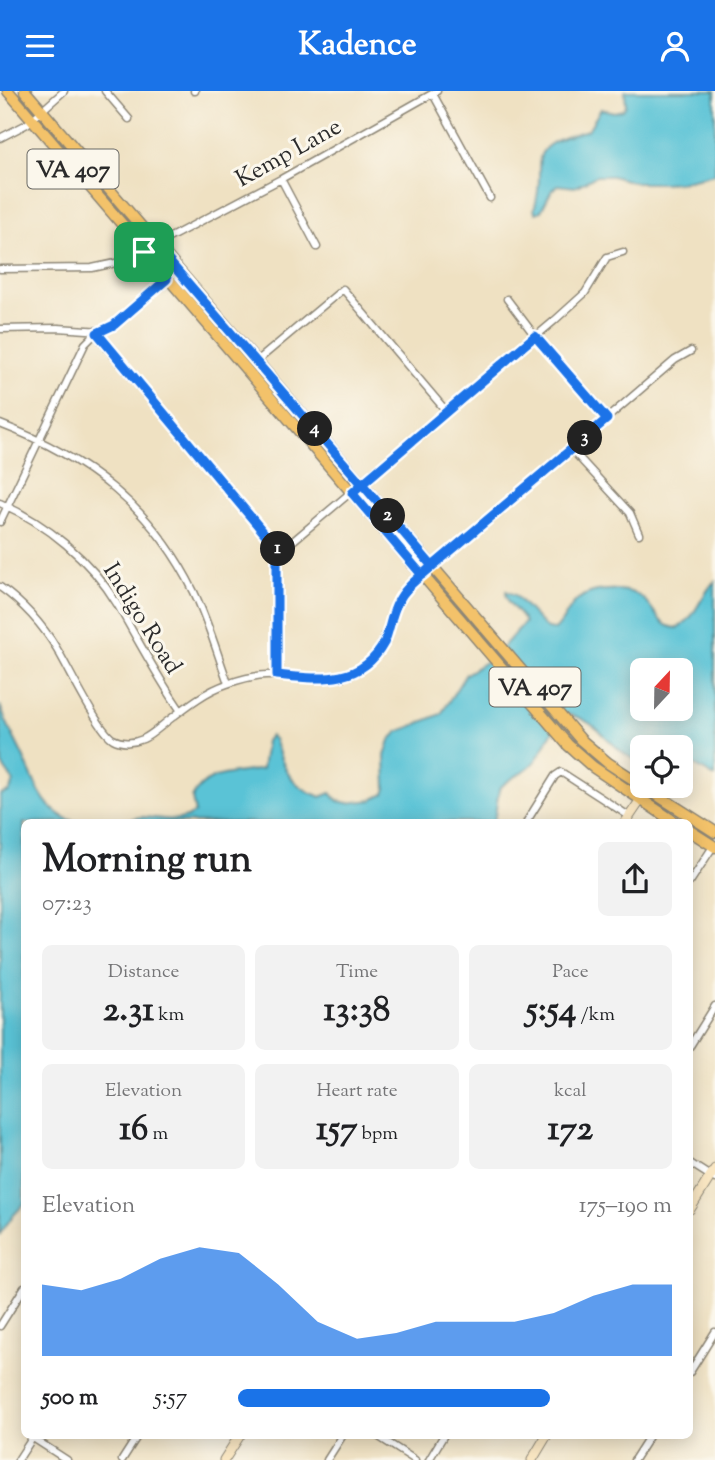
<!DOCTYPE html>
<meta charset="utf-8">
<style>
:root{--surface:#fff;--page:#f2f2f2;--text:#202124;--muted:#757577;--accent:#1a73e8}
body{margin:0;font-family:"Sorts Mill Goudy",serif;background:var(--page);color:var(--text);height:100vh;display:flex;flex-direction:column;font-size:26px;white-space:nowrap}
*{box-sizing:border-box;margin:0}
p{font-size:23px;color:var(--muted)}
.icon{flex:none;width:38px;height:38px;fill:none;stroke:currentColor;stroke-width:2;stroke-linecap:round;stroke-linejoin:round}
.map{position:relative;flex:1;overflow:hidden}
.sheet{position:absolute;left:21px;top:728px;width:672px;height:620px;display:flex;flex-direction:column;background:var(--surface);border-radius:10px;box-shadow:0 4px 18px #0003}
.sheet>*{flex:none}
.needle{width:46px;rotate:22deg}
.tools{position:absolute;left:630px;top:567px;display:grid;gap:14px}
.tools a{display:grid;place-items:center;width:63px;height:63px;border-radius:10px;background:var(--surface);box-shadow:0 4px 18px #0003;font-size:35px}
.pin{position:absolute;display:grid;place-items:center;width:60px;height:60px;color:#fff;margin:-30px;border-radius:14px;box-shadow:0 4px 10px #0006}
.km{position:absolute;width:35px;height:35px;margin:-18px;border-radius:50%;background:#222;color:#fff;font-size:19px;line-height:35px;text-align:center}
.round{display:grid;place-items:center;flex:none;width:74px;height:74px;border-radius:10px;background:var(--page)}
.head{display:flex;align-items:center;justify-content:space-between;height:119px;padding:0 21px}
h1{font-size:38px;font-weight:800;line-height:52px}
.stats{display:grid;grid-template-columns:repeat(3,1fr);gap:10px;height:119px;padding:7px 21px}
.stats div{display:grid;align-content:center;border-radius:10px;background:var(--page);text-align:center}
.stats b{font-size:35px;font-weight:800}
.stats small{font-size:19px;font-weight:400}
.stats p{font-size:19px}
.chart{height:196px;padding:14px 21px}
.chart p{display:flex;justify-content:space-between}
.chart svg{width:100%;height:126px;margin-top:7px;fill:var(--accent);opacity:.7}
ul{padding:0 21px;list-style:none;font-size:23px}
li{display:grid;grid-template-columns:112px 84px 1fr;align-items:center;height:52px}
li i{height:18px;border-radius:9px;background:var(--accent)}
header{display:flex;justify-content:space-between;align-items:center;height:91px;padding:0 21px;background:var(--accent);color:#fff;font-size:32px;font-weight:800}
.map>svg:first-child{display:block}
.water{fill:#5ac3d6;stroke:#427780;stroke-width:2;fill-rule:evenodd}
.lines{fill:none;stroke-linecap:round;stroke-linejoin:round}
.street-casing{stroke:#8d8676;stroke-width:9}
.secondary-casing{stroke:#8d8676;stroke-width:11}
.primary-casing{stroke:#8d8676;stroke-width:13}
.street{stroke:#fff;stroke-width:6}
.secondary{stroke:#fae7c3;stroke-width:9}
.primary{stroke:#f3c26a;stroke-width:10}
.route-casing{stroke:#fff;stroke-width:14}
.route{stroke:#1a73e8;stroke-width:9}
.labels{text-anchor:middle;stroke-width:6;stroke-linejoin:round;paint-order:stroke}
.shield{fill:#fbf7ec;stroke:#696865;stroke-width:2}
.shield-label{font-size:23px;font-weight:bold;fill:#2b2b2b}
.street-label{font-size:24px;fill:#2b2b2b;stroke:#fbf7ec}
</style>
<header><svg class="icon" aria-label="menu" viewBox="0 0 24 24"><path d="M4 6h16M4 12h16M4 18h16"/></svg>Kadence<svg class="icon" aria-label="person" viewBox="0 0 24 24"><circle cx="12" cy="8" r="4"/><path d="M4 21q1-7 8-7t8 7"/></svg></header>
<div class="map">
<svg width="715" height="1369" viewBox="0 0 715 1369">
<rect width="100%" height="100%" fill="#fbf7ec"/>
<filter id="ink" filterUnits="userSpaceOnUse"><feTurbulence type="fractalNoise" baseFrequency=".0143" numOctaves="2"/><feDisplacementMap in="SourceGraphic" scale="14" xChannelSelector="R" yChannelSelector="G"/><feConvolveMatrix kernelMatrix="1 2 1 2 8 2 1 2 1" color-interpolation-filters="sRGB"/></filter>
<filter id="wash" filterUnits="userSpaceOnUse"><feTurbulence type="fractalNoise" baseFrequency=".00686" numOctaves="4" result="noise"/><feDisplacementMap in="SourceGraphic" scale="28" xChannelSelector="R" yChannelSelector="G"/><feGaussianBlur stdDeviation="1.57" result="paint"/><feColorMatrix in="noise" values="0 0 0 0 0 0 0 0 0 0 0 0 0 0 0 0 0 1.4 0 .05"/><feComposite in="paint" operator="in"/></filter>
<g filter="url(#wash)">
<rect width="100%" height="100%" fill="#efe1c2"/>
<!-- water -->
<path class="water" d="M625,0H715V83L680,91L662,92H637L612,85H596L575,96L558,94L552,99L541,120L536,122L534,119C550,69 516,58 588,39L601,18L614,21L623,19L626,14Z
M715,490V686L681,666V656H642V671C611,663 602,628 565,623C552,636 547,655 535,670C525,683 509,686 499,698L494,731L115,732C124,730 134,726 144,726C161,727 179,733 195,722L192,707C206,679 235,684 262,678L266,650L270,645L274,648C284,678 289,695 321,706L331,702L338,710L348,712L372,709L384,703L386,697L385,665L390,649L398,641L441,623L466,583L494,566L525,531C519,520 505,512 506,500L515,504L547,538L555,539C566,529 569,512 583,505C598,497 627,496 641,506C656,517 657,536 677,537C696,528 700,505 715,490ZM642,579H681V618H642Z
M0,614C6,633 15,648 23,665C35,692 45,725 78,731L24,732V1113L12,1126L0,1143V704L9,701L14,691L2,674Z"/>
</g>
<g filter="url(#ink)">
<g class="lines">
<!-- street casing -->
<g class="street-casing">
<path id="street" d="M105,0L129,28
M194,0H195
M433,3L490,107
M0,47L27,33L64,0
M281,88L317,156
M0,178L92,177L125,170L281,88L437,0
M507,208L535,245L607,328
M0,238L58,237L102,240L114,234L167,188
M257,270L343,198L447,321
M0,333C87,366 153,417 194,501C208,530 217,562 228,592
M572,359L630,422L639,443
M0,412C47,433 90,468 117,513C138,549 157,586 181,620
M0,431L85,253L97,241L99,247L280,461
M0,496C24,513 42,533 57,558C68,576 98,639 113,648C122,653 134,652 143,648C153,643 161,635 169,629C187,615 206,600 227,593C243,587 263,583 279,584C306,585 333,594 358,580C388,562 387,526 405,500L675,269L691,260
M277,584V469L280,461L554,230L585,202L607,166L623,161
M527,730L555,685L561,681L629,725
M690,791L714,754
M690,955L715,915
M690,1072L715,1088
M0,1235L24,1197
M690,1281L715,1241
M376,1344L415,1369
M33,1347L67,1369
M18,1369L33,1346
M122,1369L138,1344
M327,1369L343,1344
M429,1369L444,1344
M634,1369L650,1344"/>
</g>
<!-- secondary casing -->
<g class="secondary-casing">
<path id="secondary" d="M625,732L648,698
M690,1118L715,1078
M224,1369L240,1344
M532,1369L547,1344"/>
</g>
<!-- primary casing -->
<g class="primary-casing">
<path id="primary" d="M8,0L568,654L593,676L676,732
M25,0L581,649L608,672L642,694
M643,695L715,741
M690,740L715,756"/>
</g>
<!-- street -->
<use href="#street" class="street"/>
<!-- secondary -->
<use href="#secondary" class="secondary"/>
<!-- primary -->
<use href="#primary" class="primary"/>
</g>
</g>
<g class="lines" filter="url(#ink)">
<!-- route casing -->
<g class="route-casing">
<path id="route" d="M144,161L167,188L114,234L97,242L280,461L277,469V584C318,588 361,595 384,552C390,539 391,523 398,511C405,496 420,486 432,475L362,393L535,245L607,328L422,484L352,402L362,393L156,155L144,161"/>
</g>
<!-- route -->
<use href="#route" class="route"/>
</g>
<g class="labels">
<!-- shield labels -->
<g class="shield">
<rect x="27.5" y="58.5" width="91" height="39" rx="5"/>
<rect x="489.5" y="576.5" width="91" height="39" rx="5"/>
</g>
<g class="shield-label">
<text x="73" y="86">VA 407</text>
<text x="535" y="604">VA 407</text>
</g>
<!-- street labels -->
<g class="street-label">
<text transform="translate(288 61) rotate(-29)" y="8">Kemp Lane</text>
<text transform="translate(143 527) rotate(58)" y="8">Indigo Road</text>
</g>
</g>
</svg>
<div class="tools">
<a><svg class="needle" viewBox="-14 -14 28 28"><path d="M0-13l5 13h-10z" fill="#e53935"/><path d="M0 13l5-13h-10z" fill="#757577"/></svg></a>
<a><svg class="icon" aria-label="locate" viewBox="0 0 24 24"><circle cx="12" cy="12" r="6"/><path d="M12 2v4M12 18v4M2 12h4M18 12h4"/></svg></a>
</div>
<div class="pin" style="left:144px;top:161px;background:#1e9e55"><svg class="icon" aria-label="arrive" viewBox="0 0 24 24"><path d="M6 21V4h12l-3 4 3 4H6"/></svg></div>
<b class="km" style="left:278px;top:458px">1</b>
<b class="km" style="left:388px;top:425px">2</b>
<b class="km" style="left:585px;top:347px">3</b>
<b class="km" style="left:315px;top:338px">4</b>
<section class="sheet">
<div class="head"><div><h1>Morning run</h1><p>07:23</p></div><a class="round"><svg class="icon" aria-label="share" viewBox="0 0 24 24"><path d="M12 15V3M7 8l5-5 5 5M5 13v7h14v-7"/></svg></a></div>
<div class="stats">
<div><p>Distance</p><b>2.31<small> km</small></b></div>
<div><p>Time</p><b>13:38</b></div>
<div><p>Pace</p><b>5:54<small> /km</small></b></div>
</div>
<div class="stats">
<div><p>Elevation</p><b>16<small> m</small></b></div>
<div><p>Heart rate</p><b>157<small> bpm</small></b></div>
<div><p>kcal</p><b>172</b></div>
</div>
<div class="chart"><p><span>Elevation</span>175–190 m</p>
<svg viewBox="0 0 160 44" preserveAspectRatio="none"><path d="M0 44V19L10 21L20 17L30 10L40 6L50 8L60 19L70 32L80 38L90 36L100 32L110 32L120 32L130 29L140 23L150 19L160 19V44z"/></svg>
</div>
<ul>
<li><b>500 m</b>5:57<i style="width:72%"></i></li>
</ul>
</section>
</div>
